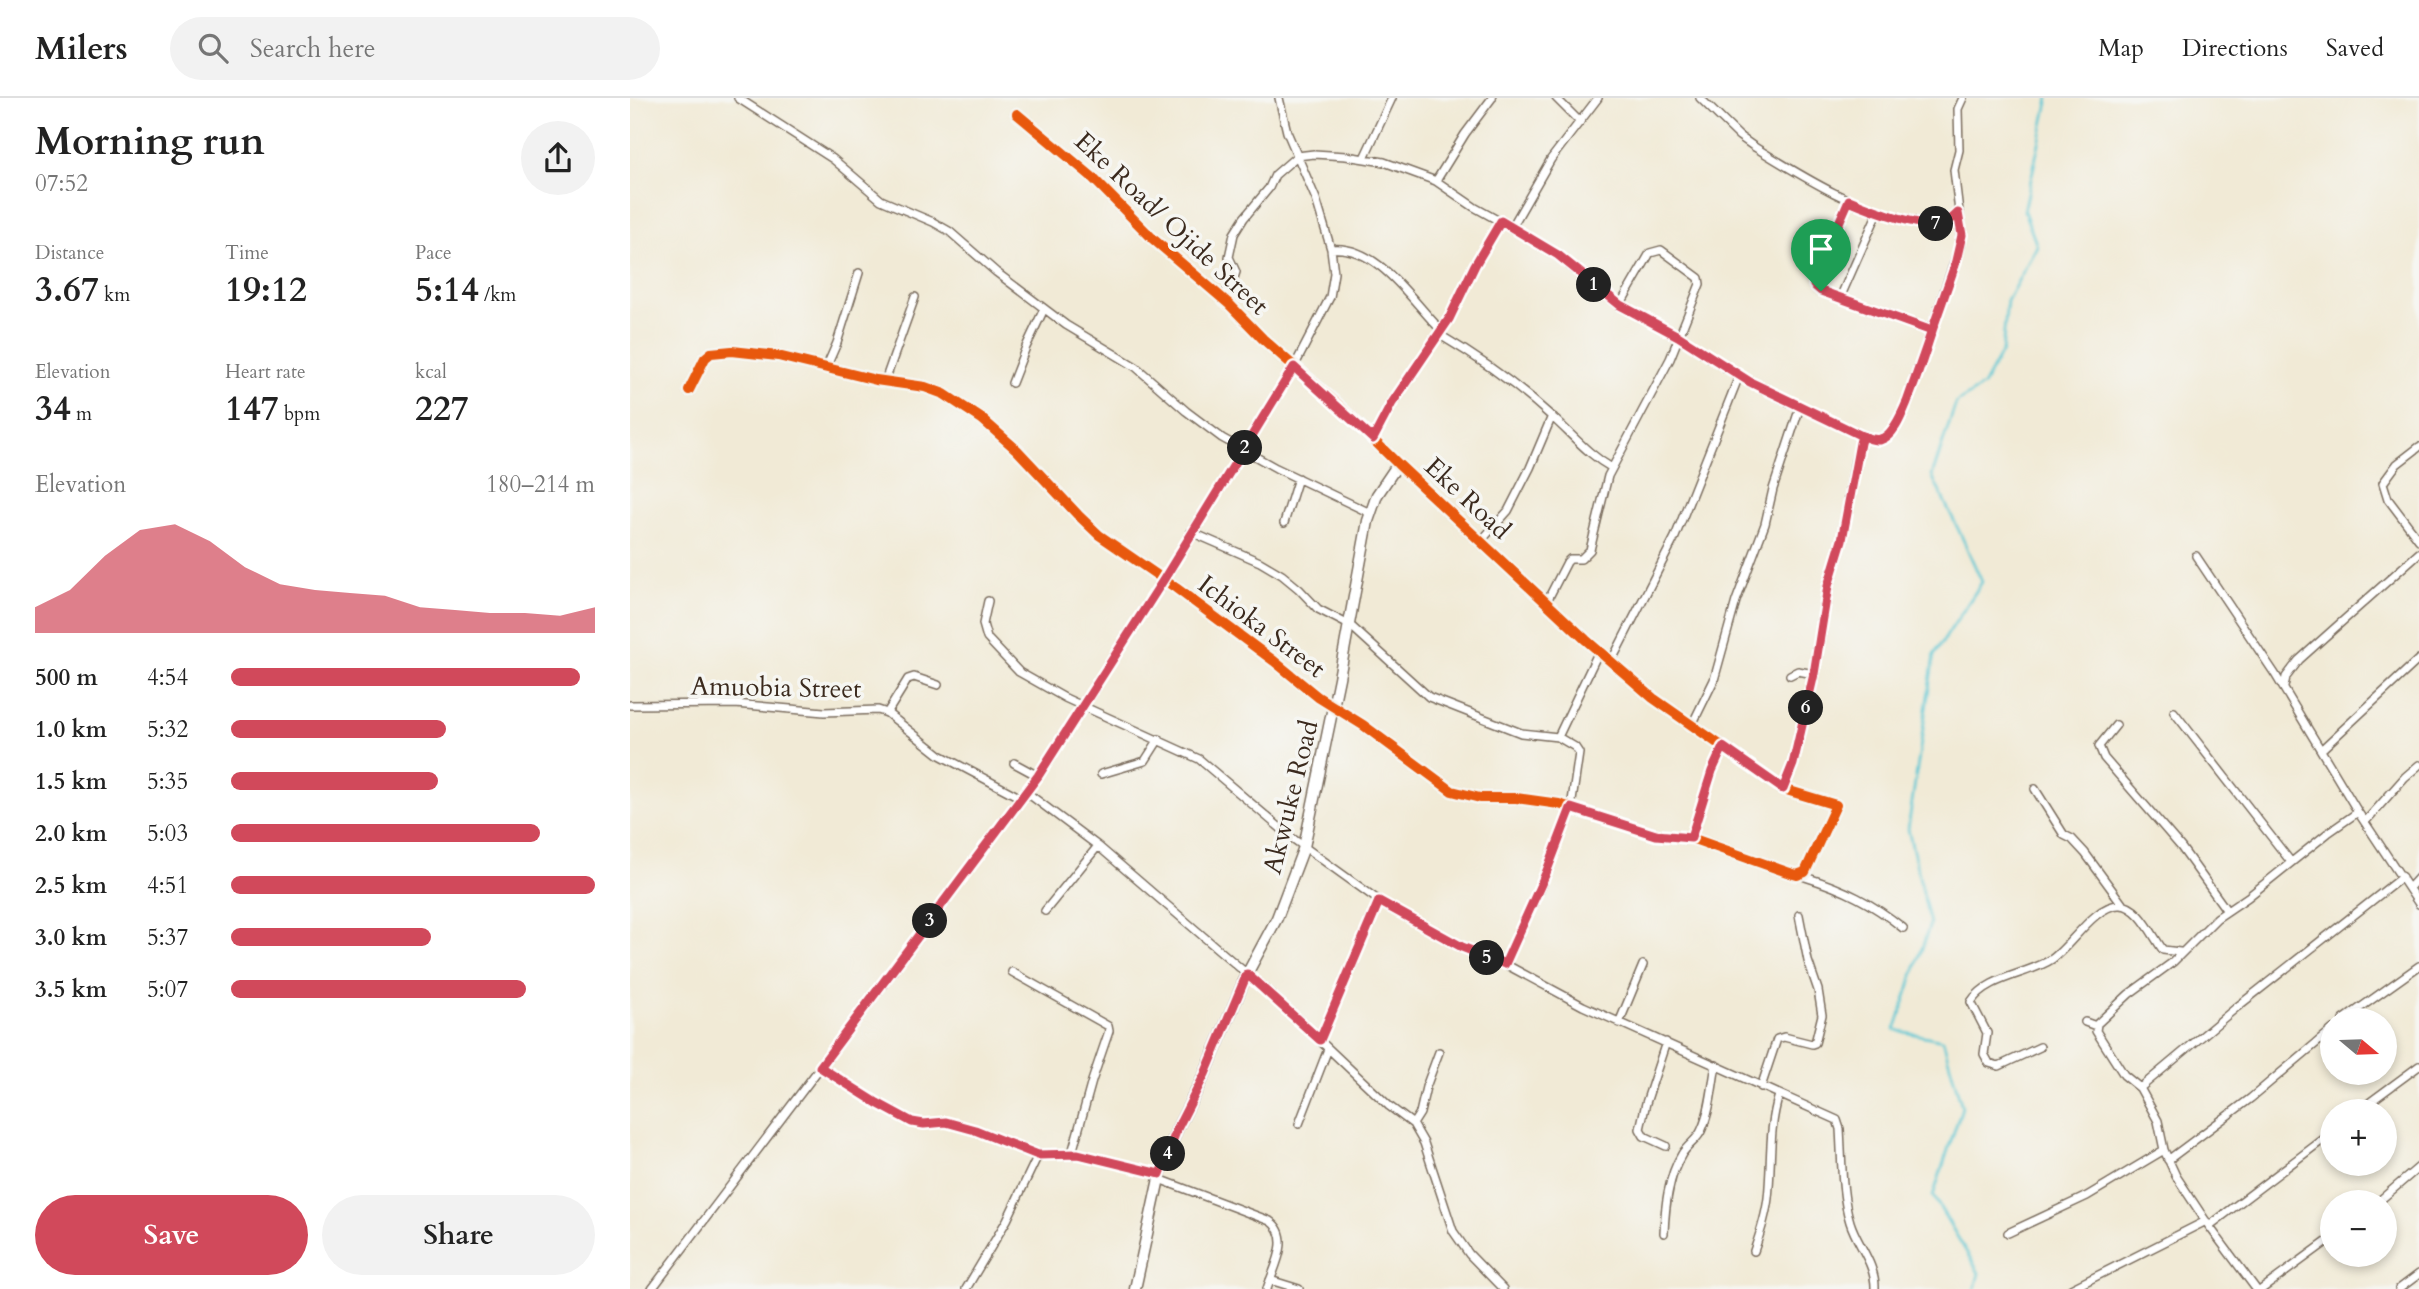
<!DOCTYPE html>
<meta charset="utf-8">
<style>
:root{--surface:#fff;--page:#f2f2f2;--text:#222;--muted:#767676;--line:#e0e0e0;--accent:#d1495b}
body{margin:0;font-family:Cardo,serif;background:var(--page);color:var(--text);height:100vh;display:flex;flex-direction:column;font-size:26px;white-space:nowrap}
*{box-sizing:border-box;margin:0}
p{font-size:23px;color:var(--muted)}
.icon{flex:none;width:38px;height:38px;fill:none;stroke:currentColor;stroke-width:2;stroke-linecap:round;stroke-linejoin:round}
.map{position:relative;flex:1;overflow:hidden}
.details{display:flex;flex-direction:column;background:var(--surface);width:630px}
.details>*{flex:none}
.needle{width:46px;rotate:109deg}
.tools{position:absolute;left:1690px;top:910px;display:grid;gap:14px}
.tools a{display:grid;place-items:center;width:77px;height:77px;border-radius:50%;background:var(--surface);box-shadow:0 4px 10px #0003;font-size:35px}
.pin{position:absolute;display:grid;place-items:center;width:60px;height:60px;color:#fff;margin:-72px -30px;border-radius:50% 50% 50% 0;rotate:-45deg;box-shadow:0 0 7px #0007}
.pin .icon{rotate:45deg}
.km{position:absolute;width:35px;height:35px;margin:-18px;border-radius:50%;background:#222;color:#fff;font-size:19px;line-height:35px;text-align:center}
.round{display:grid;place-items:center;flex:none;width:74px;height:74px;border-radius:37px;background:var(--page)}
.headline{display:flex;align-items:center;justify-content:space-between;height:119px;padding:0 35px}
h1{font-size:38px;font-weight:700;line-height:52px}
.metrics{display:grid;grid-template-columns:repeat(3,1fr);gap:10px;height:119px;padding:7px 35px}
.metrics div{display:grid;align-content:center}
.metrics b{font-size:35px;font-weight:700}
.metrics small{font-size:19px;font-weight:400}
.metrics p{font-size:19px}
.chart{height:196px;padding:14px 35px}
.chart p{display:flex;justify-content:space-between}
.chart svg{width:100%;height:126px;margin-top:7px;fill:var(--accent);opacity:.7}
.cta{display:flex;gap:14px;margin-top:auto;padding:14px 35px}
.cta a{flex:1;height:80px;border-radius:42px;background:var(--accent);color:#fff;font-size:28px;font-weight:700;line-height:80px;text-align:center}
.cta a+a{background:var(--page);color:var(--text)}
ul{padding:0 35px;list-style:none;font-size:23px}
li{display:grid;grid-template-columns:112px 84px 1fr;align-items:center;height:52px}
li i{height:18px;border-radius:9px;background:var(--accent)}
header{display:flex;align-items:center;gap:42px;box-sizing:border-box;height:98px;padding:0 35px;background:var(--surface);border-bottom:2px solid var(--line)}
header strong{font-size:33px}
nav{display:flex;gap:38px;margin-inline-start:auto;font-size:24px}
.search{width:490px;height:63px;background:var(--page);display:flex;align-items:center;gap:18px;box-sizing:border-box;padding:0 24px;border-radius:38px;color:var(--muted);font-size:26px}
main{display:flex;flex:1;min-height:0}
.map>svg:first-child{display:block}
.lines{fill:none;stroke-linecap:round;stroke-linejoin:round}
.stream{stroke:#5bc7d4;stroke-width:2.5}
.minor-casing{stroke:#7b6d5e;stroke-width:10}
.secondary-casing{stroke:#7b6d5e;stroke-width:13}
.minor{stroke:#fff;stroke-width:7}
.secondary{stroke:#fff;stroke-width:10}
.cycleway-casing{stroke:#f6f6f2;stroke-width:15}
.cycleway{stroke:#e8590c;stroke-width:10}
.route-casing{stroke:#fff;stroke-width:14}
.route{stroke:#d1495b;stroke-width:9}
.labels{text-anchor:middle;stroke-width:7;stroke-linejoin:round;paint-order:stroke}
.street-label{font-size:26px;fill:#3b2a1e;stroke:#f6f6f2}
</style>
<header>
<strong>Milers</strong>
<div class="search"><svg class="icon" aria-label="search" viewBox="0 0 24 24"><circle cx="10" cy="10" r="6"/><path d="M15 15l6 6"/></svg>Search here</div>
<nav><a>Map</a><a>Directions</a><a>Saved</a></nav>
</header>
<main>
<section class="details">
<div class="headline"><div><h1>Morning run</h1><p>07:52</p></div><a class="round"><svg class="icon" aria-label="share" viewBox="0 0 24 24"><path d="M12 15V3M7 8l5-5 5 5M5 13v7h14v-7"/></svg></a></div>
<div class="metrics">
<div><p>Distance</p><b>3.67<small> km</small></b></div>
<div><p>Time</p><b>19:12</b></div>
<div><p>Pace</p><b>5:14<small> /km</small></b></div>
</div>
<div class="metrics">
<div><p>Elevation</p><b>34<small> m</small></b></div>
<div><p>Heart rate</p><b>147<small> bpm</small></b></div>
<div><p>kcal</p><b>227</b></div>
</div>
<div class="chart"><p><span>Elevation</span>180–214 m</p>
<svg viewBox="0 0 160 44" preserveAspectRatio="none"><path d="M0 44V35L10 29L20 17L30 8L40 6L50 12L60 21L70 27L80 29L90 30L100 31L110 35L120 36L130 37L140 37L150 38L160 35V44z"/></svg>
</div>
<ul>
<li><b>500 m</b>4:54<i style="width:96%"></i></li>
<li><b>1.0 km</b>5:32<i style="width:59%"></i></li>
<li><b>1.5 km</b>5:35<i style="width:57%"></i></li>
<li><b>2.0 km</b>5:03<i style="width:85%"></i></li>
<li><b>2.5 km</b>4:51<i style="width:100%"></i></li>
<li><b>3.0 km</b>5:37<i style="width:55%"></i></li>
<li><b>3.5 km</b>5:07<i style="width:81%"></i></li>
</ul>
<div class="cta"><a>Save</a><a>Share</a></div>
</section>
<div class="map">
<svg width="1789" height="1191" viewBox="0 0 1789 1191">
<rect width="100%" height="100%" fill="#f6f6f2"/>
<filter id="ink" filterUnits="userSpaceOnUse"><feTurbulence type="fractalNoise" baseFrequency=".0143" numOctaves="2"/><feDisplacementMap in="SourceGraphic" scale="14" xChannelSelector="R" yChannelSelector="G"/><feConvolveMatrix kernelMatrix="1 2 1 2 8 2 1 2 1" color-interpolation-filters="sRGB"/></filter>
<filter id="wash" filterUnits="userSpaceOnUse"><feTurbulence type="fractalNoise" baseFrequency=".00686" numOctaves="4" result="noise"/><feDisplacementMap in="SourceGraphic" scale="28" xChannelSelector="R" yChannelSelector="G"/><feGaussianBlur stdDeviation="1.57" result="paint"/><feColorMatrix in="noise" values="0 0 0 0 0 0 0 0 0 0 0 0 0 0 0 0 0 1.4 0 .05"/><feComposite in="paint" operator="in"/></filter>
<g filter="url(#wash)">
<rect width="100%" height="100%" fill="#f1ead6"/>
<g class="lines">
<!-- stream -->
<path class="stream" d="M1345,1191L1349,1175L1303,1098L1332,1009L1313,942L1265,932L1300,826L1278,731L1304,557L1352,484L1331,437L1302,378L1326,305L1353,288L1372,253L1377,203L1407,148L1394,113L1419,0"/>
</g>
</g>
<g filter="url(#ink)">
<g class="lines">
<!-- minor casing -->
<g class="minor-casing">
<path id="minor" d="M108,0L203,61L251,102L303,124L319,133L366,174L436,227L506,269L556,313L592,340L646,370L740,415
M926,0L950,24
M1070,0L1109,38L1123,48C1173,79 1230,115 1289,124C1296,125 1304,127 1311,126C1318,125 1323,120 1328,115
M734,60L762,0
M806,83L835,36L862,0
M1219,102L1184,181V187L1191,193L1302,233
M882,129L921,61L968,0
M701,151C748,146 783,205 812,233
M592,200L602,186L606,174L599,159L604,136L614,120L639,90L645,77L667,58L684,56L716,58L754,64L806,83L844,109L918,150L990,207L1039,233L1109,278L1155,302L1232,338L1249,342L1262,333L1277,304L1330,147L1331,130L1324,72L1329,52L1328,11L1333,0
M1210,200L1248,114
M810,237C849,260 886,286 920,317C941,335 957,356 982,370
M196,270L207,245L229,175
M255,283L285,199
M382,285L396,249L414,211
M59,292L75,260L81,255L102,253L148,258L246,282L295,289L314,296L352,321L387,352L448,417L469,437L546,490L644,563L688,599L733,627L822,693L850,700H886L929,706L1026,737L1061,740L1157,774L1167,777L1175,774L1206,707L1153,691L1023,600L956,542L768,366L708,307L633,241L599,206L523,141L461,78L387,16
M743,341L762,305L819,221L845,167L871,123
M1789,349L1767,366L1753,385L1758,401L1789,442
M654,425L668,380
M561,434L630,464L652,477L669,491L688,511L721,528L799,599L891,635L928,639L945,649L949,655L941,710L912,785L875,866
M851,443L878,413L900,370L922,318
M1566,458L1645,576L1728,714L1789,806
M358,503L353,526L357,540L389,574L435,600L569,661L662,740L755,807L832,849L875,866L953,908L1207,1022L1210,1031C1212,1062 1211,1095 1220,1124C1227,1147 1246,1166 1245,1191
M917,503L937,464L940,461H951L960,452L978,378L1040,261L1070,186L1069,180L1031,152L1020,155L990,207
M981,564L1045,439L1109,278
M1160,577L1168,573L1184,576
M1654,589L1656,579L1669,562L1789,455
M0,607L105,606L194,614L248,612L257,615L310,657L391,700
M1544,614L1661,764
M257,615L278,581L284,579L308,587
M1062,627L1084,582L1106,503L1135,426L1143,391L1170,309
M1486,627L1469,648L1474,660L1551,749L1597,813
M928,639L969,553
M1691,652L1789,561
M384,665L408,678
M471,676L515,663L529,641
M1153,691L1163,666L1181,591L1198,488L1212,442L1225,364L1232,338
M1405,691L1434,737L1442,741L1455,755L1493,807
M396,694L468,748L645,900L759,1008L783,1026L794,1045L823,1133L839,1156L873,1191
M1735,724L1775,679L1789,667
M1061,740L1082,673L1093,649
M1172,776L1175,779C1214,791 1242,805 1273,830
M1779,790L1789,779
M415,813L468,748
M382,874L478,928L479,933L462,983L442,1055
M1713,922L1789,868
M1455,924L1466,928
M989,925L1013,867
M690,942L749,803
M1410,949L1369,968L1359,965L1354,956L1357,935L1341,904C1358,878 1398,877 1422,861C1441,848 1465,807 1489,807C1509,806 1523,839 1533,852L1550,854
M190,969L247,1005L282,1024L294,1026L315,1024L345,1032L408,1057L448,1056L530,1076
M1131,989L1147,941L1154,939L1182,946L1185,945L1192,917L1188,892L1178,863L1169,817
M1510,990L1494,977L1466,933L1467,926L1499,896L1543,864L1587,820L1618,799L1698,735L1728,714
M1728,1013L1789,968
M669,1026L698,951
M783,1026L790,1015L796,989L809,954
M1036,1048L1014,1038L1010,1031L1016,1005L1036,944
M1538,1062L1621,1000L1703,931
M529,1081L640,1123C663,1139 644,1169 637,1191
M1748,1104L1789,1069
M1579,1128L1703,1034
M1034,1135C1035,1109 1038,1079 1052,1056C1058,1046 1068,1042 1072,1031C1081,1011 1082,988 1086,967
M1378,1135L1457,1098L1534,1052
M1124,1153C1130,1136 1136,1118 1138,1100C1142,1065 1138,1032 1149,997
M640,1182L669,1191
M22,1191L233,913L408,678L534,481L664,269L700,199L704,175L701,151L686,101L657,34L649,0
M336,1191L377,1122L408,1057
M1441,1191L1576,1123
M1626,1191L1579,1128L1546,1078L1534,1052L1528,1023L1510,990L1607,909L1772,779
M1632,1191L1703,1139
M1769,1191L1789,1176"/>
</g>
<!-- secondary casing -->
<g class="secondary-casing">
<path id="secondary" d="M505,1191L530,1076L547,1031L575,976L617,876L647,820L674,749L709,580L738,423L747,397L768,366"/>
</g>
<!-- minor -->
<use href="#minor" class="minor"/>
<!-- secondary -->
<use href="#secondary" class="secondary"/>
<!-- cycleway casing -->
<g class="cycleway-casing">
<path id="cycleway" d="M59,292L75,260L81,255L102,253L148,258L246,282L295,289L314,296L352,321L387,352L448,417L469,437L546,490L644,563L688,599L733,627L822,693L850,700H886L929,706L1026,737L1061,740L1157,774L1167,777L1175,774L1206,707L1153,691L1023,600L956,542L768,366L708,307L633,241L599,206L523,141L461,78L387,16"/>
</g>
<!-- cycleway -->
<use href="#cycleway" class="cycleway"/>
</g>
</g>
<g class="lines" filter="url(#ink)">
<!-- route casing -->
<g class="route-casing">
<path id="route" d="M1191,193L1302,233C1294,255 1273,331 1253,340C1246,344 1239,340 1232,338L1120,284L1048,238L990,207L928,157L871,123L845,167L819,221L762,305L743,341L664,269L534,481L408,678L190,969L247,1005L282,1024L294,1026L316,1024L345,1032L408,1057L448,1056L530,1076L547,1031L575,976L617,876L690,942L749,803L832,849L875,866L916,775L941,710L1026,737L1061,740L1082,673L1093,649L1153,691L1163,666L1184,576L1198,488L1212,442L1230,345L1232,338C1237,339 1244,343 1250,342C1264,339 1272,316 1277,304L1325,167L1332,137L1328,115C1324,119 1320,123 1315,125C1296,133 1238,110 1219,102L1184,181V187L1191,193"/>
</g>
<!-- route -->
<use href="#route" class="route"/>
</g>
<g class="labels">
<!-- street labels -->
<g class="street-label">
<text transform="translate(542 125) rotate(43)" y="9">Eke Road/ Ojide Street</text>
<text transform="translate(838 400) rotate(43)" y="9">Eke Road</text>
<text transform="translate(632 528) rotate(37)" y="9">Ichioka Street</text>
<text transform="translate(146 589) rotate(1)" y="9">Amuobia Street</text>
<text transform="translate(660 699) rotate(-76)" y="9">Akwuke Road</text>
</g>
</g>
</svg>
<div class="tools">
<a><svg class="needle" viewBox="-14 -14 28 28"><path d="M0-13l5 13h-10z" fill="#e53935"/><path d="M0 13l5-13h-10z" fill="#767676"/></svg></a>
<a>+</a>
<a>−</a>
</div>
<div class="pin" style="left:1191px;top:193px;background:#1e9e55"><svg class="icon" aria-label="arrive" viewBox="0 0 24 24"><path d="M6 21V4h12l-3 4 3 4H6"/></svg></div>
<b class="km" style="left:964px;top:187px">1</b>
<b class="km" style="left:615px;top:350px">2</b>
<b class="km" style="left:300px;top:823px">3</b>
<b class="km" style="left:538px;top:1056px">4</b>
<b class="km" style="left:857px;top:860px">5</b>
<b class="km" style="left:1176px;top:610px">6</b>
<b class="km" style="left:1306px;top:126px">7</b>
</div>
</main>
